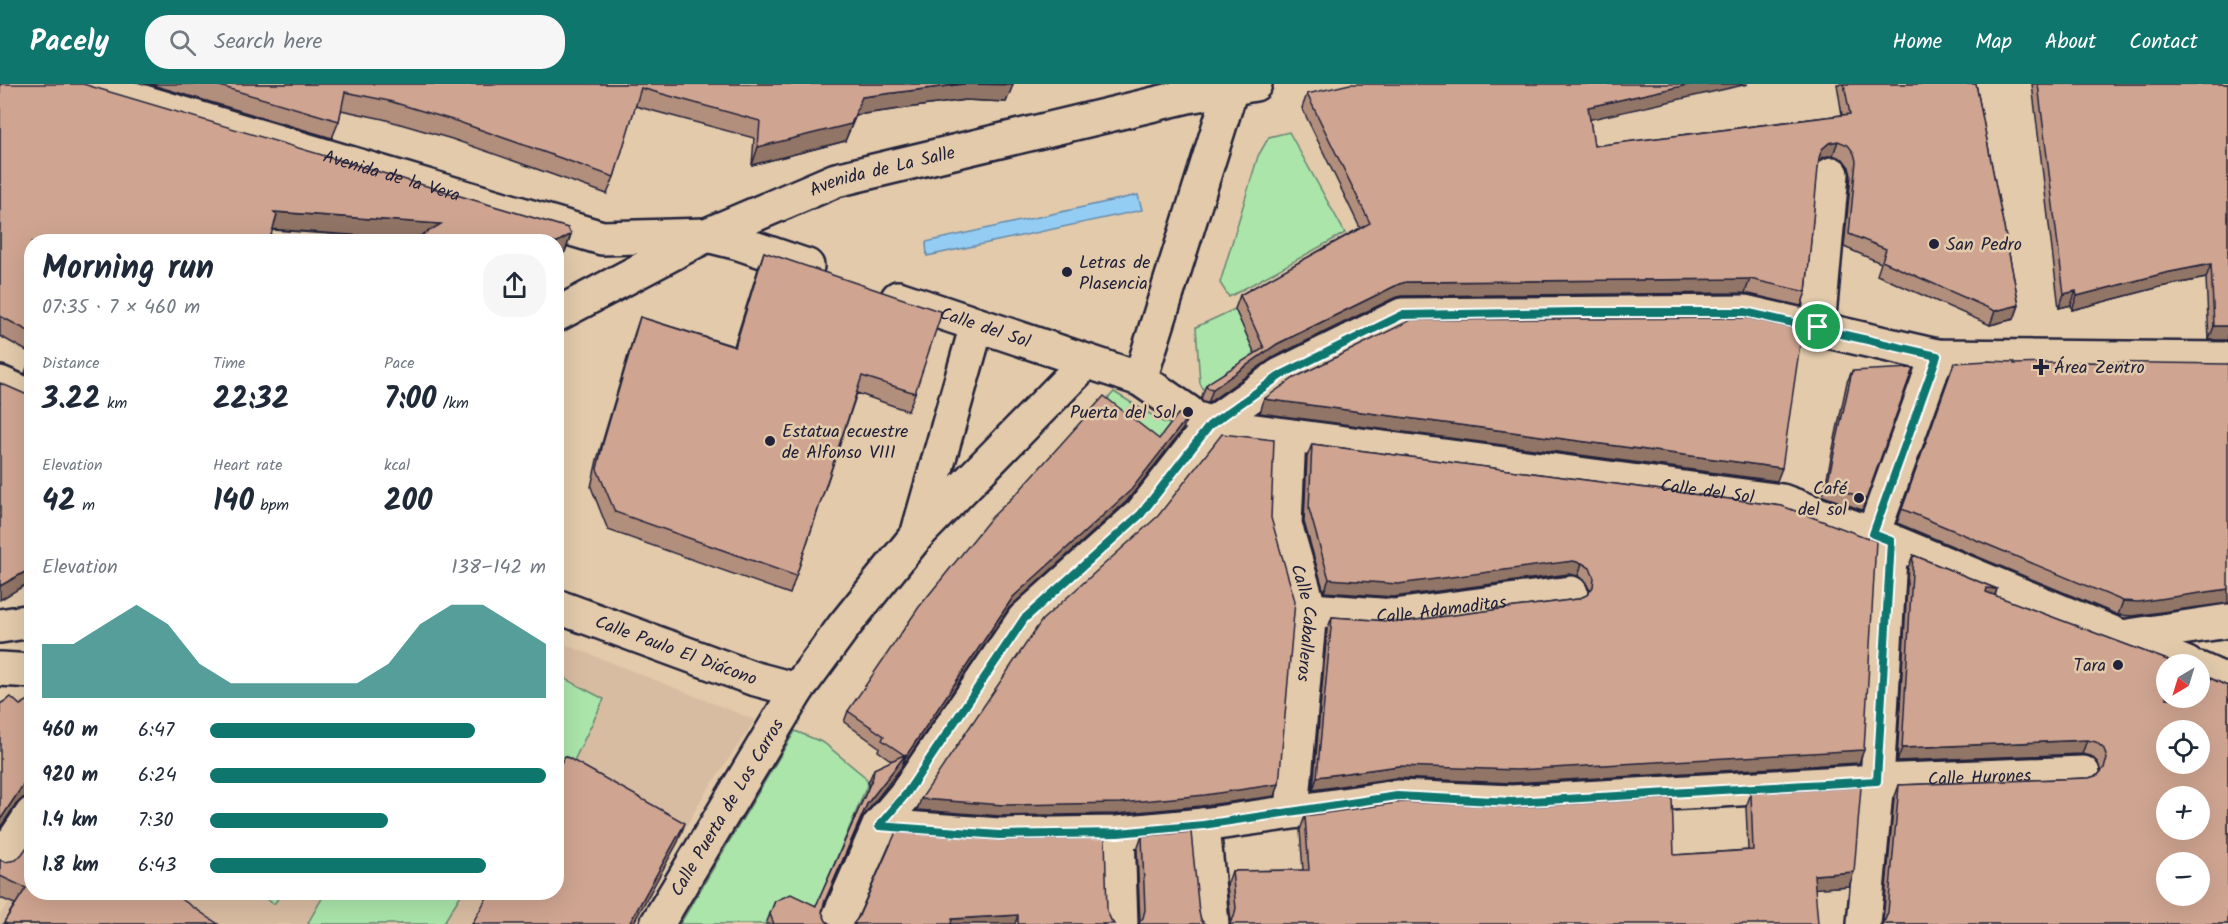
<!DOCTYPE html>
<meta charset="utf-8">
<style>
:root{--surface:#fff;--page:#f6f6f7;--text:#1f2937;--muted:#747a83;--accent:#0f766e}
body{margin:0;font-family:Kalam,sans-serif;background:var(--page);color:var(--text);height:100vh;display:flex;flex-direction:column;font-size:22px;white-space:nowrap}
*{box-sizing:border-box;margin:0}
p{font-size:20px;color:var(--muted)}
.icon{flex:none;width:33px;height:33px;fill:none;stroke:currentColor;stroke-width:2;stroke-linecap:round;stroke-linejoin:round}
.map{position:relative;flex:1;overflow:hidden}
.drawer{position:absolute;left:24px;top:150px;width:540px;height:666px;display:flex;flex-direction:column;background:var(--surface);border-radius:24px;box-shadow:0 6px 24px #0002}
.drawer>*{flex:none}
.needle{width:39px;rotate:218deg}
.tools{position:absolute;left:2156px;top:570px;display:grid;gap:12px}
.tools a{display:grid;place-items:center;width:54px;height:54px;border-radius:50%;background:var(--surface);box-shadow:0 6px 24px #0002;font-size:30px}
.pin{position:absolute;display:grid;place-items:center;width:51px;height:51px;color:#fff;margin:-26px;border:3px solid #fff;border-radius:50%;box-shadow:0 2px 6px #0007}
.round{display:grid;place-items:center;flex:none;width:63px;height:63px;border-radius:24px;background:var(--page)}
.overview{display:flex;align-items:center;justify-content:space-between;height:102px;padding:0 18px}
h1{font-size:33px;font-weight:700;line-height:45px}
.figures{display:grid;grid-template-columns:repeat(3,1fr);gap:9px;height:102px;padding:6px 18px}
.figures div{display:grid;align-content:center}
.figures b{font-size:30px;font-weight:700}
.figures small{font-size:16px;font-weight:400}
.figures p{font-size:16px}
.chart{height:168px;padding:12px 18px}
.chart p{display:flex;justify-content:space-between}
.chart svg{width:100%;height:108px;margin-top:6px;fill:var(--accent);opacity:.7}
ul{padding:0 18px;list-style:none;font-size:20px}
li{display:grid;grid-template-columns:96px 72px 1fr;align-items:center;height:45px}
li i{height:15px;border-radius:8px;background:var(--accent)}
header{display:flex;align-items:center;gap:36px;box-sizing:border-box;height:84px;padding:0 30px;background:var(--accent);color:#fff}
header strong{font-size:28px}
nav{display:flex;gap:33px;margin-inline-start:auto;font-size:21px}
.search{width:420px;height:54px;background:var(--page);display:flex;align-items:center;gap:15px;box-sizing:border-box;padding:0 21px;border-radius:24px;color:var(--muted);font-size:22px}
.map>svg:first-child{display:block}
.built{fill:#d8bca1}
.green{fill:#abe5aa;stroke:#668472;stroke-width:1.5}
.water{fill:#94cdf4;stroke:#6689aa;stroke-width:1.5}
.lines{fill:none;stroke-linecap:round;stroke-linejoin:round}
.minor-casing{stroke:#22223b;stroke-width:38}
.major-casing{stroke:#22223b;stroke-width:38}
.minor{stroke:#e2caab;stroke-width:33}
.major{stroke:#e2caab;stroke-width:33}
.wall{fill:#b28e7d;stroke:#22223b;stroke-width:1.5;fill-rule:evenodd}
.shaded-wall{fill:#917466;stroke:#22223b;stroke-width:1.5}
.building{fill:#cfa591;stroke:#22223b;stroke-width:1.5;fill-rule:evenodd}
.route-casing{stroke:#fff;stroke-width:12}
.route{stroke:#0f766e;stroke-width:8}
.poi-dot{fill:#22223b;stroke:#e2caab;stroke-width:2}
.labels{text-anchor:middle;stroke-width:5;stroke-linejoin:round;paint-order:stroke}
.street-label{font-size:18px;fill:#22223b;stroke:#e2caab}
.poi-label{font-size:18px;fill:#22223b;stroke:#e2caab;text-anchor:start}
</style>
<header>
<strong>Pacely</strong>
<div class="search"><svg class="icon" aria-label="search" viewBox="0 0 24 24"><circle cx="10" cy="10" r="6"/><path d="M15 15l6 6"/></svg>Search here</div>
<nav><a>Home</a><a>Map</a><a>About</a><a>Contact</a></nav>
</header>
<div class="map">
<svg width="2228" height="840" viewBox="0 0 2228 840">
<rect width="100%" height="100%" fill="#e2caab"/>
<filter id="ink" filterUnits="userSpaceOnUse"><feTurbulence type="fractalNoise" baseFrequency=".0167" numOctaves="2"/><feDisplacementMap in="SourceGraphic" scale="12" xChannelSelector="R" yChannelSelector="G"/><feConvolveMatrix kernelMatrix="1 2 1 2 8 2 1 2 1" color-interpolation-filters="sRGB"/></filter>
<g filter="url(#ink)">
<!-- built -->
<path class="built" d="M557,557L755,636L702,714L632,840H0V831L31,785L32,808H556Z"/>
<!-- green -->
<path class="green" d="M1289,48L1345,149L1229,213L1220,199L1258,72L1269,53Z
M1235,225L1259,278L1206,311L1200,299L1196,243Z
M1114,308L1163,338L1174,341L1156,364L1100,323Z
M556,590L604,615L565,695L557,691Z
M795,647L824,659L864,692L868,699L811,836L766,840H680Z
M256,809H282L274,820Z
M325,809V808L462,809L443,840H310L308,839Z"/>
<!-- water -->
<path class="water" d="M1138,111L1142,126L927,172L926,158Z"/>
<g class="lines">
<!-- minor casing -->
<g class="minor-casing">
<g id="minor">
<path id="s1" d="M83,0L602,154L707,151L739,159L807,182"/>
<path id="s2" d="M898,214L1140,295L1188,328"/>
<path d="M1818,243L1832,90"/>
<path d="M1140,295L1231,5"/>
<path d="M0,299L32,313"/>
<path id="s3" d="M1201,336L1210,341L1782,417L1891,457L2187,580"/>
<path id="s4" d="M1289,352L1285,440L1310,526L1292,727"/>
<path d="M919,445L977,241"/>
<path d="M1873,450L1937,272"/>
<path id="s5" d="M556,522L752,594L797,606"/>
<path id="s6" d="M1310,526L1394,532L1571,509"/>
<path d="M2122,553L2228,537"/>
<path d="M2199,585L2228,598"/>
<path d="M1203,741L1212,840"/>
<path id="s7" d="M879,742L999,751L1118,749L1203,741L1397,713L1512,718L1877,697L2083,689"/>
<path d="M1118,749L1121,840"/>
<path d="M0,778L32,730"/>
<path id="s8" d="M657,840L797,606L844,542L918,450L1086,278"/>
<path d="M836,840L879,742L906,710L1024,535L1141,430L1210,341L1280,291L1402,231L1745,228L1937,272L2228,275"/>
<path d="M1864,840L1877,697L1891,457"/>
</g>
</g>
<!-- major casing -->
<g class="major-casing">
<g id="major">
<path id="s9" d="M556,231L707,151L836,96L1188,12L1255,0"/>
<path d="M0,542L32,537"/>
<path d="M0,585L32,587"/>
</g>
</g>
<!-- minor -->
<use href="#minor" class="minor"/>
<!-- major -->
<use href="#major" class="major"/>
</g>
<!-- wall -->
<path class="wall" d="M0,0L571,150L565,168L556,173V158L413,156L273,146L32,158V270L0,252Z
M149,0H1013L1006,18L965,16L856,31L845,57L752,81L754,54L635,22L614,93L607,110L452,55L383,35L341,26L339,37L332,54Z
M1837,0H1976L2019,221L2014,235L1990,241L1877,191L1881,179L1844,163L1851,91L1849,83L1843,75L1833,71L1824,73L1818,78L1806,208L1801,222L1745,209L1401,212L1394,214L1272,274L1208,319L1203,318L1201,315L1206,301L1255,270L1235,225L1240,211L1360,144L1302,24L1307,10L1590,36L1594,62L1842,31Z
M2032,0H2228V256H2209L2206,194L2160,203L2072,226L2071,221L2059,224Z
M764,168L915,309L908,327L857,309L790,510L608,446L591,403L597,376L634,251L640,233L734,262L758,185Z
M31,272H32V293L25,289Z
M1954,279L2014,280L2225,518L2133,532L2118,531L1897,439Z
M1852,287L1866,415L1862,426L1823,412L1847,298Z
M1183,345L1127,417L1009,524L901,684L862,734L823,822L822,828L826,837L830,840H766L775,817L816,822L868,704V699L874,685L892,677L878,667L879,663L844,638L848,627L1159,355Z
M1312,360L1782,422L1859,679L1512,699L1395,694L1313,706L1327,546L1332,533L1401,538L1578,515L1587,511L1590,507L1585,497L1578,492L1569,490L1393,513L1324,508L1304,438L1307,373Z
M1913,471L1997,505L1995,512L2178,580H2166V614H2199V589L2225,601L2228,602V840H1881L1883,838L1894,715L1899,701L2089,694L2098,691L2101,688L2098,679L2091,672L2082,670L1897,677L1908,484ZM2166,646H2199V680H2166ZM2166,712H2199V746H2166ZM2166,778H2199V812H2166Z
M1751,709L1849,802L1231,838L1227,801L1232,787L1303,786L1300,746L1305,732L1674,771L1748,766L1746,723Z
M1142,752L1199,828L1201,836L1140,838L1137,766Z
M0,776L218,840H3L15,820L0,814Z"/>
<!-- shaded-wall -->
<path class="shaded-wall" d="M963,0L1013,1L1006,18L965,16L856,31L845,57L752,81L758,63L862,13Z
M1691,0H1748L1583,37L1588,23Z
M1838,57L1833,71L1824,73L1817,79L1822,65L1829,59Z
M274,128L441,140L434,157L268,145Z
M571,150L565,168L556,173V159Z
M2211,180L2206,194L2160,203L2072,226L2077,212L2165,189Z
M1750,195L1745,209L1401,212L1394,214L1272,274L1208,319L1213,305L1277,260L1399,200L1406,198Z
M2076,207L2071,221L2059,224L2064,210Z
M2019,221L2014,235L1990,241L1995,227Z
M2214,242H2228V256H2209Z
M1264,315L1782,384L1777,397L1260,329Z
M1187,334L1183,345L1127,417L1009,524L902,683L906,672L1013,513Z
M1573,477L1582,479L1578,492L1569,490L1393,513L1324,508L1329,495Z
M32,484V497L0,516V502Z
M1987,504L1997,505L1992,519L1982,518Z
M2228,505V519L2133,532L2118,531L2123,517Z
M2087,656L2082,670L1897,677L1902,664Z
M1864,666L1859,679L1512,699L1395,694L1313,706L1317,693L1399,682Z
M906,670L901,684L862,734L819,832L824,819L867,720Z
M30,695H32V712L23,714L16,720L0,744V736L23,701Z
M1279,700L1275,712L1201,722L1117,730L1000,732L917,726L921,715Z
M685,739L678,758L633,840H629Z
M1854,788L1849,802L1809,805L1814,791Z
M1018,831L1015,840H950L952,835Z"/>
<!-- building -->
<path class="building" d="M0,0H83L568,144L571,150L556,159V158H410L441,140L274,128L277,131L269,158H32V249L0,232Z
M213,0H963L862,13L851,40L758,63L760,37L641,4L614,93L459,38L389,17L345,8L339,37Z
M1350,0H1691L1588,23L1594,62L1850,30L1844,0H1976L2019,221L1995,227L1882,177L1886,165L1849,150L1856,77L1854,69L1848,61L1838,57L1829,59L1822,65L1819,74L1806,208L1750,195L1406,198L1399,200L1277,260L1213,305L1208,304L1206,301L1211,297L1264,264L1240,211L1370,139L1307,10Z
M2038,0H2228V242H2214L2211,180L2165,189L2077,212L2076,207L2064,210Z
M764,168L942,228L915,309L862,292L796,492L615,428L597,385L603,359L640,233L735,263Z
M1748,234L1802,246L1782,384L1264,315L1294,294L1411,236Z
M1988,277L2014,278V280L2083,278L2228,280V505L2138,518L2123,517L1902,425L1954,279Z
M1913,284L1866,415L1827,401L1852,287Z
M0,299L32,313V484L0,502Z
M1104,312L1159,355L1178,330L1187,334L1131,406L1013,513L906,672L882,656L884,652L848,627L919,523L991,434L1019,407Z
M1222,350L1274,356L1271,434L1295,517L1279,700L1205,711L1121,719L1004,721L921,715L1042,536L1158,432Z
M1312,360L1782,422L1876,457L1864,666L1517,686L1399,682L1317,693L1332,533L1401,538L1578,515L1587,511L1593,503L1594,494L1590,484L1582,479L1573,477L1398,500L1329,495L1309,425Z
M1913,471L1997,505L1987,504L1986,508L2178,580H2166V614H2199V589L2225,601L2228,602V840H1881L1885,836L1888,828L1899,701L2089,694L2098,691L2104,684L2107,675L2104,665L2096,658L2087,656L1902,664ZM2166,646H2199V680H2166ZM2166,712H2199V746H2166ZM2166,778H2199V812H2166Z
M11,613L20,621L32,614V695L23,701L0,736V620Z
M906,670L867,720L824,819L822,828L826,837L830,840H774L770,830L775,817L791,810L816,822L873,693L874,685Z
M565,672L685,739L629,840H472L490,808H556V688Z
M1861,703L1854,788L1814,791L1818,840H1229L1234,833L1236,824L1232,787L1309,786L1305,732L1403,718L1518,723L1672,714L1674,771L1753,766L1751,709Z
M896,748L1003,756L1105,754L1107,827L1111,836L1114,840H1018V831L952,835L951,840H853L858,834Z
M1191,748L1199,828L1201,836L1206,840H1138L1143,834L1145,826L1142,752Z
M32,756V808H171L218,840H7L4,838L26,804L0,792V776L5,778L16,776L22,770Z"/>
</g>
<g class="lines" filter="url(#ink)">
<!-- route casing -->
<g class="route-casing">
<path id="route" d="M1577,228H1745L1937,272L1873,450L1891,457L1877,697L1512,718L1397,712L1203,741L1118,749L999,751L879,742L906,710L1024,535L1141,430L1210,341L1281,291L1402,231Z"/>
</g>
<!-- route -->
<use href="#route" class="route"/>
</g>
<!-- markers -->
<g class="poi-dot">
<circle cx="1934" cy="160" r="6"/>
<circle cx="1067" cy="188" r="6"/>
<path d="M2038 274h6v6h6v6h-6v6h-6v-6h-6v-6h6z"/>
<circle cx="1188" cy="328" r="6"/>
<circle cx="770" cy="357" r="6"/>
<circle cx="1859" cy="414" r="6"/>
<circle cx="2118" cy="581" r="6"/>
</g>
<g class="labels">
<!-- street labels -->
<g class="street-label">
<text dy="6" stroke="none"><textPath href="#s9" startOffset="358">Avenida de La Salle</textPath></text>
<text dy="6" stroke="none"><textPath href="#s1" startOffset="322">Avenida de la Vera</textPath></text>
<text dy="6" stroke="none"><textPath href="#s2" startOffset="92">Calle del Sol</textPath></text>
<text dy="6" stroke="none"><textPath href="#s3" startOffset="512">Calle del Sol</textPath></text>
<text dy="6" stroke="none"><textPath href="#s6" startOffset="132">Calle Adamaditas</textPath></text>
<text dy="6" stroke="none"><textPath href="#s4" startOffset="190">Calle Caballeros</textPath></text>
<text dy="6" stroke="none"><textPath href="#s5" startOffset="128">Calle Paulo El Diácono</textPath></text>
<text dy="6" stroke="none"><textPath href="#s7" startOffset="1104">Calle Hurones</textPath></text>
<text dy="6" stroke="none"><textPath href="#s8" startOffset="136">Calle Puerta de Los Carros</textPath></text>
</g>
<!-- poi labels -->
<g class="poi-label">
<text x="1946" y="166">San Pedro</text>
<text x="1079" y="184">Letras de<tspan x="1079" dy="21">Plasencia</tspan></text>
<text x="2054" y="289">Área Zentro</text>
<text x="1176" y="334" text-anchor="end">Puerta del Sol</text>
<text x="782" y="353">Estatua ecuestre<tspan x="782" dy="21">de Alfonso VIII</tspan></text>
<text x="1847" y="410" text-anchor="end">Café<tspan x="1847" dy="21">del sol</tspan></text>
<text x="2106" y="587" text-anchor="end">Tara</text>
</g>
</g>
</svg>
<div class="tools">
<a><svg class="needle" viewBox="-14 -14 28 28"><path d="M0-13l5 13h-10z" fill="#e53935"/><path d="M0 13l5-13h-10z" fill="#747a83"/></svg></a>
<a><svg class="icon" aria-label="locate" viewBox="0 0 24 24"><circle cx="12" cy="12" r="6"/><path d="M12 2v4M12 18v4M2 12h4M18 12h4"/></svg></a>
<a>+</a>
<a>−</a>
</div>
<div class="pin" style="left:1818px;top:243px;background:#1e9e55"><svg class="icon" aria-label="arrive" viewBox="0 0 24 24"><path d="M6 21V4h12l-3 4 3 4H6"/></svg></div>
<section class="drawer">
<div class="overview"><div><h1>Morning run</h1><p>07:35 · 7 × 460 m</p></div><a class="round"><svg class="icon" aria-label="share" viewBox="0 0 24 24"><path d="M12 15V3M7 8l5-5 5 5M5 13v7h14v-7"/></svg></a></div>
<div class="figures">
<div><p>Distance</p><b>3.22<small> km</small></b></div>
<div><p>Time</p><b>22:32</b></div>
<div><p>Pace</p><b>7:00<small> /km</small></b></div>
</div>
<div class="figures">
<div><p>Elevation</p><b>42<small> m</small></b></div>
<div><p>Heart rate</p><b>140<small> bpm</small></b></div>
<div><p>kcal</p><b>200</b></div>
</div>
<div class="chart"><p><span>Elevation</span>138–142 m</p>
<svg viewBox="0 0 160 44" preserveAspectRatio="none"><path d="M0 44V22L10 22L20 14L30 6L40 14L50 30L60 38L70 38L80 38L90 38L100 38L110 30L120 14L130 6L140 6L150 14L160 22V44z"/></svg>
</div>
<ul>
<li><b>460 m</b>6:47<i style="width:79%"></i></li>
<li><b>920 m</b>6:24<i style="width:100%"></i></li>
<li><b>1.4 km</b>7:30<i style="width:53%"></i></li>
<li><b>1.8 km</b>6:43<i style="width:82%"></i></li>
</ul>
</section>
</div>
